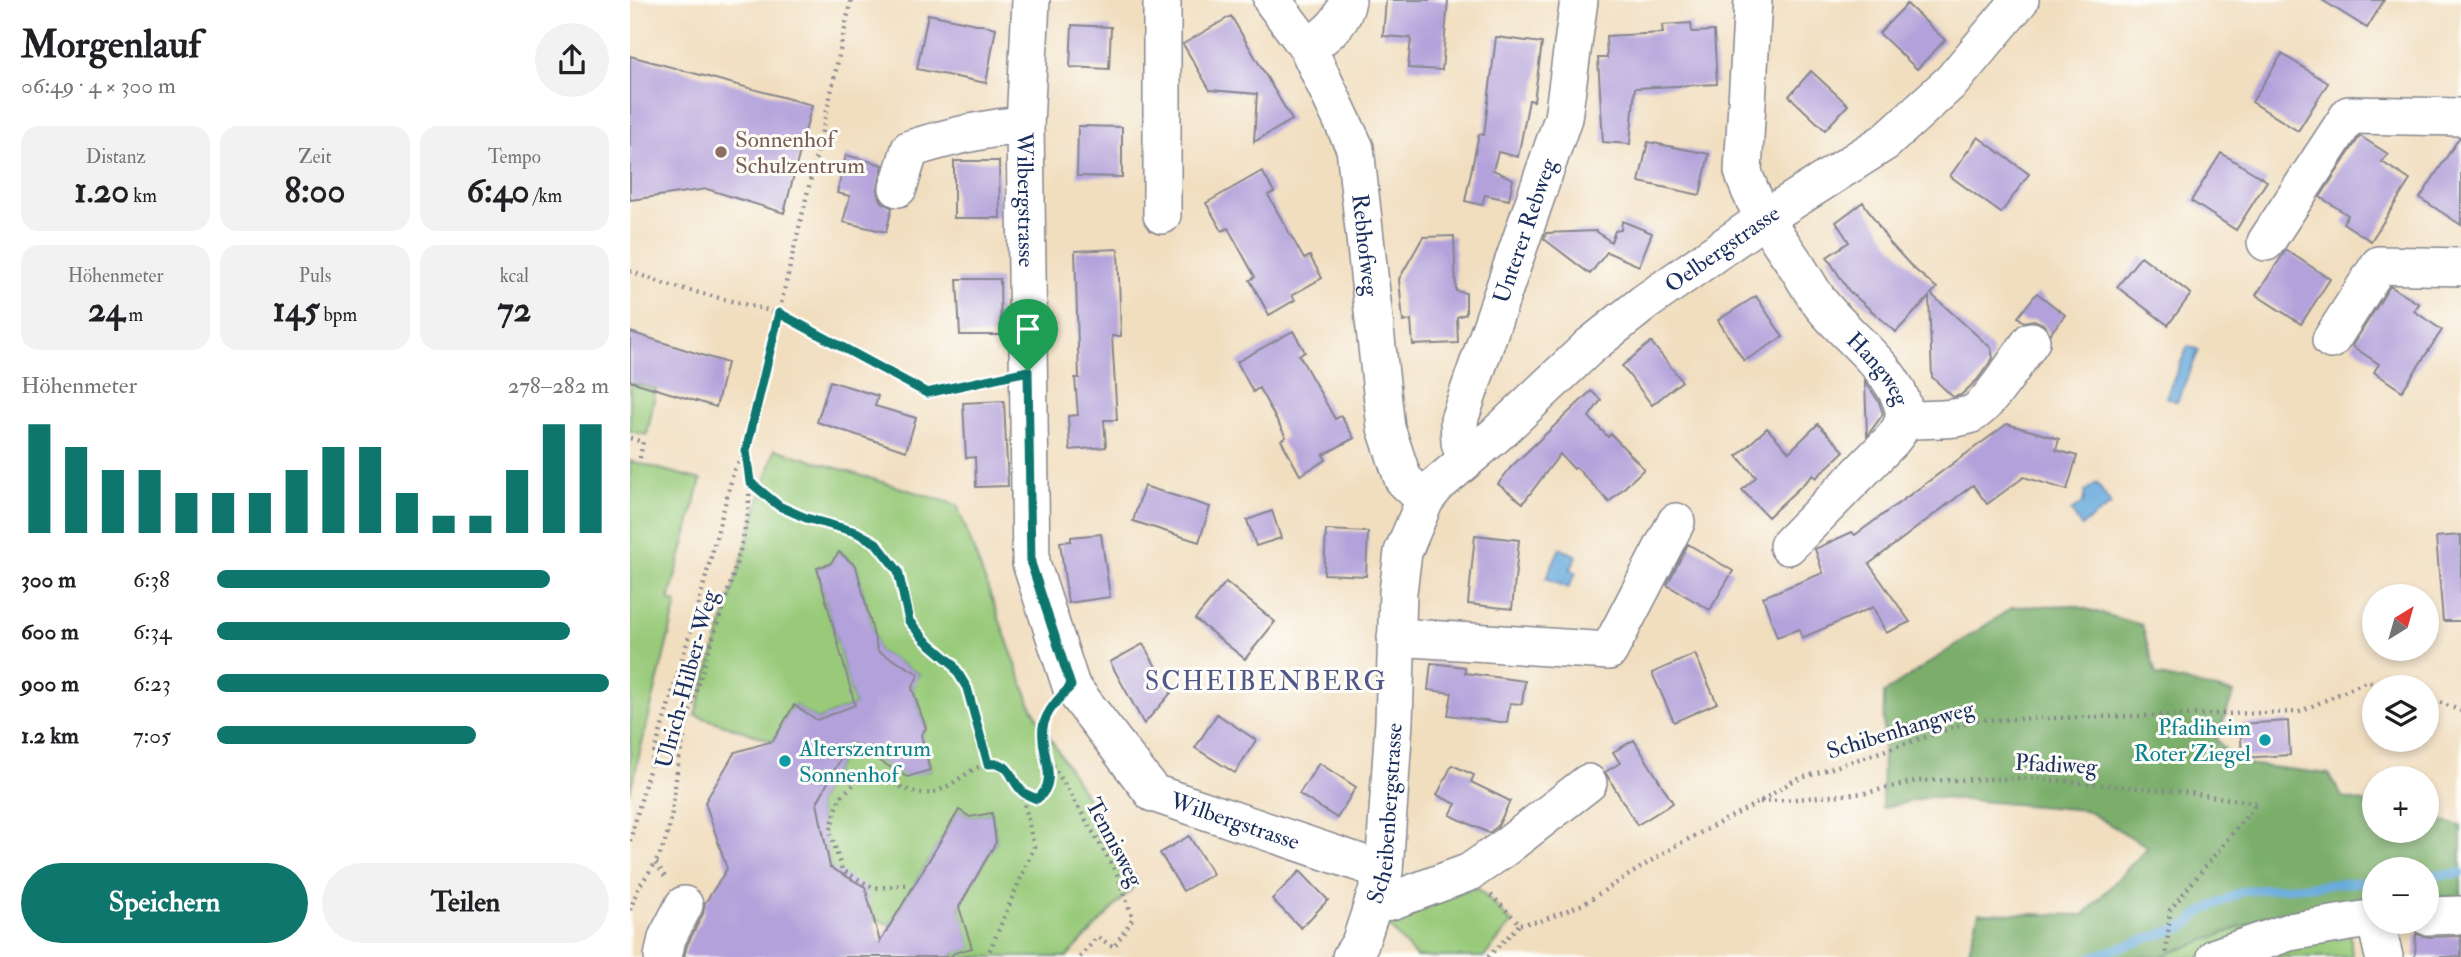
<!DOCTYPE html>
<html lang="de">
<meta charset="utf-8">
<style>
:root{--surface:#fff;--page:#f2f2f2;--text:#202124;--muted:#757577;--accent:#0f766e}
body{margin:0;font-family:"IM FELL Double Pica",serif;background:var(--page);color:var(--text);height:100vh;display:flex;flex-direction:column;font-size:26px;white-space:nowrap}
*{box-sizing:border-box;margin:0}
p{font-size:23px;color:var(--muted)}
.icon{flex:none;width:38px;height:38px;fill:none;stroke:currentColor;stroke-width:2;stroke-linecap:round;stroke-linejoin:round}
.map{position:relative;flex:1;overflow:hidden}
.sheet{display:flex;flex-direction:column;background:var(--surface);width:630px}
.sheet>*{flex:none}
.needle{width:46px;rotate:37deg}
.controls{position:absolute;left:1732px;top:584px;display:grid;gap:14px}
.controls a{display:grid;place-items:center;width:77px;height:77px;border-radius:50%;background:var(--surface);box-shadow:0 4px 10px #0003;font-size:35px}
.pin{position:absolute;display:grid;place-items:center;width:60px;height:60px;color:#fff;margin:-72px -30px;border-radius:50% 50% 50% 0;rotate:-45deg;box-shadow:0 0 7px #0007}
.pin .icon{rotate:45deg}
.round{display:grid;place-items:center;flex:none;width:74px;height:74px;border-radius:37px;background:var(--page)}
.headline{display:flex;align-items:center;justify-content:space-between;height:119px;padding:0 21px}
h1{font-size:38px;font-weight:700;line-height:52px}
.figures{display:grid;grid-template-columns:repeat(3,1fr);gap:10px;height:119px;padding:7px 21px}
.figures div{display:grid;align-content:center;border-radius:18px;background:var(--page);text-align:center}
.figures b{font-size:35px;font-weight:700}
.figures small{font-size:19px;font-weight:400}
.figures p{font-size:19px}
.chart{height:196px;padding:14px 21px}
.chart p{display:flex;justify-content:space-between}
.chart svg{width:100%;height:126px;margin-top:7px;stroke:var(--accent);stroke-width:6}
.cta{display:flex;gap:14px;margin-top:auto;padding:14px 21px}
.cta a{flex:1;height:80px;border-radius:42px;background:var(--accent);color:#fff;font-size:28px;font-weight:700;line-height:80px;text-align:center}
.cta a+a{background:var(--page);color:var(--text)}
ul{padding:0 21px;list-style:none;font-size:23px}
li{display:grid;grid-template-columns:112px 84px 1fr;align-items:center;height:52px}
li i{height:18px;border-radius:9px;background:var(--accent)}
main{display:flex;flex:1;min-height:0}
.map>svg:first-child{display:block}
.green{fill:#99ca7a;stroke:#5a7c6c;stroke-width:2}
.forest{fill:#7aae6a;stroke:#4a6e64;stroke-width:2}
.water{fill:#68aadc;stroke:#426c9d;stroke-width:2}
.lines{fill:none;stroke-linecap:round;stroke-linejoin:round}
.stream{stroke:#68aadc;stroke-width:9}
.building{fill:#b2a1da}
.minor-casing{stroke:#86868e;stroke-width:40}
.path{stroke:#86868e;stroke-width:4.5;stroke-dasharray:2 5;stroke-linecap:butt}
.minor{stroke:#fff;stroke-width:37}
.route-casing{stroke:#fff;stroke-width:14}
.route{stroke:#0f766e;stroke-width:9}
.education-dot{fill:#8d6e63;stroke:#fdfcf7;stroke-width:2.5}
.culture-dot{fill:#0f9aa8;stroke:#fdfcf7;stroke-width:2.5}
.labels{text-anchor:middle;stroke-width:6;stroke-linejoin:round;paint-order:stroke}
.education-label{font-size:23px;fill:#785e54;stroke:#fdfcf7;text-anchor:start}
.street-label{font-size:23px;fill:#1b2f5e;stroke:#fdfcf7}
.culture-label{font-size:23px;fill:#0d838f;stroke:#fdfcf7;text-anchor:end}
.quarter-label{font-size:26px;letter-spacing:2px;fill:#505789;stroke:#fdfcf7}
</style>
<main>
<section class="sheet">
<div class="headline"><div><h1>Morgenlauf</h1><p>06:49 · 4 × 300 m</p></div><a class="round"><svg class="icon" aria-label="share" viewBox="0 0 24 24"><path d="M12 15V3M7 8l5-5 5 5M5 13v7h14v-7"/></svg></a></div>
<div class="figures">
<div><p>Distanz</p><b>1.20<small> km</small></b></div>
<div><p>Zeit</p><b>8:00</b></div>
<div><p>Tempo</p><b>6:40<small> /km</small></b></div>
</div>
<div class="figures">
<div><p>Höhenmeter</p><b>24<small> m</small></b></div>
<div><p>Puls</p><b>145<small> bpm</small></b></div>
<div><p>kcal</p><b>72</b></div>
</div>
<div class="chart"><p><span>Höhenmeter</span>278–282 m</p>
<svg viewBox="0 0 160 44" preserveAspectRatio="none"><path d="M5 44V6M15 44V14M25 44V22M35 44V22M45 44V30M55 44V30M65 44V30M75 44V22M85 44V14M95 44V14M105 44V30M115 44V38M125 44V38M135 44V22M145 44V6M155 44V6"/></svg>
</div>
<ul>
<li><b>300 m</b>6:38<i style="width:85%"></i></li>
<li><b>600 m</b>6:34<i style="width:90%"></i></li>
<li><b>900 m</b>6:23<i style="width:100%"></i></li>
<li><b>1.2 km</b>7:05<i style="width:66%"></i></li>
</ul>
<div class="cta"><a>Speichern</a><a>Teilen</a></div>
</section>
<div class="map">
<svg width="1831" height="957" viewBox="0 0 1831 957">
<rect width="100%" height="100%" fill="#fdfcf7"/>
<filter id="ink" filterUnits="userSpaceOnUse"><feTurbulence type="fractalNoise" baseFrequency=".0143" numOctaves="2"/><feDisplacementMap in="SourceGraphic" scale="14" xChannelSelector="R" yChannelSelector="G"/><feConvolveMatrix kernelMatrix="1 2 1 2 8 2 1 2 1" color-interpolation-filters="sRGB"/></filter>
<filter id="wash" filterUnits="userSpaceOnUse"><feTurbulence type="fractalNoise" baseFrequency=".00686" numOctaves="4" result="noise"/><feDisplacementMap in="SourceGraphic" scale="28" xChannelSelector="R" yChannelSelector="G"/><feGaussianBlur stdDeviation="1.57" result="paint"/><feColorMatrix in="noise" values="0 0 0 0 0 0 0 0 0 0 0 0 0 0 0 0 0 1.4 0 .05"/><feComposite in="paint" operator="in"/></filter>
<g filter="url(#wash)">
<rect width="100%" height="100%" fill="#f1debf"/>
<!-- green -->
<path class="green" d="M0,383L26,389L17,435L0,431Z
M145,449L327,505L402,708L508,882L437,957H321L324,953L341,948L329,907L366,842L362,813L340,817L329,810L260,925L243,918L200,867L187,803L219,743L277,776L300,770L291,735L296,728L282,688L289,674L248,651L226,566L210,552L200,564L187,568L225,705L187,720L164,705L143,741L65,715Z
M0,461L71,480L39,600L47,603L0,792Z
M847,887L882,923L854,957H786L757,924L768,913Z
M1718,901L1722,957H1529L1635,918Z"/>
<!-- forest -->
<path class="forest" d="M1442,605L1512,625L1526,675L1604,693L1586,739L1607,763L1699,774L1712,797L1745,805V831H1797V818L1831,826V897L1797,898V870H1745V900L1718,901L1635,918L1529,957H1337L1349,913L1454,915L1518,847L1455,810L1299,797L1252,808L1254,693L1383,607Z"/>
<!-- water -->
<path class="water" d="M1558,346L1569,350L1547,402L1536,397Z
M1467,483L1481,505L1451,526L1441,511L1453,503L1455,491Z
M930,548L947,556L940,570L946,573L938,588L916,578Z"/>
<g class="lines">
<!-- stream -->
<path class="stream" d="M1797,876L1831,873
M1461,957L1556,926L1571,912L1613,891L1745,881"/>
</g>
<g id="blocks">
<!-- building -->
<path class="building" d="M756,0H818L812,70L778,68L781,38L753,36Z
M1692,0H1754L1737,28Z
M1277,4L1315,40L1287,69L1249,33Z
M298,14L366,28L356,83L287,69Z
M601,16L662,120L624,142L627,94L580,90L553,44Z
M1061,23L1062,32L1084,31L1087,84L1005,88L1000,144L973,142L968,58H977L976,36L1033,33L1032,25Z
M442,25L481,27L479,69L440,67Z
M866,37L912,43L904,101L899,100L888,157L868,152L863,170L883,179L879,200L855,195L852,205L835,201L849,134L854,135Z
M1652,54L1698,83L1668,131L1622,102Z
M0,56L182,105L154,213L77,189L0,200Z
M1181,71L1218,105L1195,130L1159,96Z
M448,126L492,127V177L447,176Z
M1730,136L1758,154L1752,162L1780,180L1741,241L1713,223L1718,215L1690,197Z
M1348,137L1399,174L1371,213L1320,176Z
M1829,138H1831V225L1790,198Z
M1018,142L1079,154L1070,195L1009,182Z
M1591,153L1637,181L1606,230L1561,201Z
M216,155L253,165L247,192L252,202L262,208L256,232L213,222L220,196L207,193Z
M324,161H369L370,218H324Z
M632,171L644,192L638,195L674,259L680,256L692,278L662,295L665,300L639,315L620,280L625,277L598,228L592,231L576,203Z
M1233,202L1259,242L1283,268L1307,288L1301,294L1361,348L1363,358L1347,380L1331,395L1323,397L1302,377L1299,297L1266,332L1219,291L1197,257L1219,242L1206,222Z
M992,221L1022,233L1009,266L977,252L960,274L914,239L916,233L966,231L981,242L985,231L991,230Z
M824,236L826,291L836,293V314L827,317L828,343L783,345L781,320L773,322L769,279L793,237Z
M488,249L491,336H482L487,420H474L476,447L440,450L438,416L448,415L445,378H449L445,251Z
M1656,250L1700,279L1671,324L1626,295Z
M1511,256L1561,294L1538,325L1487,287Z
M327,279H370L371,335H330Z
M1760,286L1789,304L1784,311L1812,330L1772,391L1744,372L1749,364L1722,346Z
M1407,293L1435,315L1420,334L1413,324L1404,320L1394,322L1388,317Z
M1126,296L1153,337L1114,361L1088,320Z
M663,331L675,352L669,355L705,419L711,416L724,438L693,455L696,460L670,475L651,440L656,437L629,388L623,392L607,362Z
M0,332L97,363L86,407L0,381Z
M1021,342L1052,381L1022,405L992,366Z
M200,381L248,396L245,406L286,418L276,451L187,422Z
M1235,381L1249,402L1253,414L1237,436Z
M961,391L971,400L959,417L978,437L981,434L1014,469L979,502L946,467L944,469L930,454L893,503L868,484L881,467Z
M374,401L378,486L346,487L345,457L336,458L333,403Z
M1188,424L1214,451L1186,478L1183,475L1138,517L1112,490L1126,477L1107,456L1137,428L1159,452Z
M1377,424L1429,439L1426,450L1447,456L1437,490L1394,477L1357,504L1343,485L1239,564L1280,622L1256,633L1243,607L1172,638L1169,629L1147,637L1133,597L1193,573L1185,549L1222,532L1225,535Z
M514,486L580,507L569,542L503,521Z
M642,511L651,538L626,546L617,520Z
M696,530L738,532L736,576L694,574Z
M471,534L480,597L438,603L430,542L441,541V537Z
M845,535L889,540L882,609L838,604Z
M1831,535V621H1813L1806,537Z
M1058,544L1103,571L1080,610L1037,585Z
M209,552L226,566L248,651L289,674L282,688L296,728L291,735L300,770L277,777L219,743L187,803L200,867L235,887L250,942L329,810L340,817L362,813L366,842L329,907L342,948L324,953L321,957H54L57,945L73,914L75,903L97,869L75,802L105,752L143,741L164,705L187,720L225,705L187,568L200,564Z
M596,582L645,622L615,659L565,619Z
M513,644L541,693L514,724L480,662Z
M1065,654L1087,703L1044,722L1022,673Z
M801,663L835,667V673L895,681L892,704L880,703L877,723L818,715L822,693L798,690Z
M587,714L626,740L605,773L565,748Z
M1658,721L1660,755L1612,758L1610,724Z
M1004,740L1043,803L1007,825L975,772L990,763L983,752Z
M689,763L726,787L707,818L669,794Z
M822,765L844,775L841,782L880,801L868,826L859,833L820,815L826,804L807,795Z
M559,836L583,874L553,891L530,853Z
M670,871L698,900L671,928L642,899Z
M1786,934L1798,937L1831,936V957H1785Z"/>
</g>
</g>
<g filter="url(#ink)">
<use href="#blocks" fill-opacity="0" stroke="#86868e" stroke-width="2"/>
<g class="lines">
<!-- minor casing -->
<g class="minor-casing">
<g id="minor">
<path id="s1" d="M401,0L395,125L401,563L441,686L523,793L754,871"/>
<path id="s2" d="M642,0L678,48L725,148L756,428L773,479L795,500"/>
<path id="s3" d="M1123,0L1113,171C1123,206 1146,235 1166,265C1176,280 1184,297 1196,310C1219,337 1264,371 1273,406C1277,420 1270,430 1262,440L1158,546"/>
<path d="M678,48C695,35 714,23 717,0"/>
<path d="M268,188L280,149C318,137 355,128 395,125"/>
<path d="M532,215V0"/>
<path d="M1636,242L1719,115L1831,117"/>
<path d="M1701,340L1749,265L1831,267"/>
<path d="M1274,420C1294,419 1319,421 1339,415C1356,410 1389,357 1401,341"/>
<path id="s4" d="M835,459L830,442L829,420L933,118L949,0"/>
<path d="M766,637L979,651L1046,522"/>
<path d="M743,903L761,901L840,872L877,846L958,783"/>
<path d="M1797,916L1831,915"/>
<path d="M1746,922L1754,957"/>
<path d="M33,957L37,938L54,905"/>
<path id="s5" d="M721,957L730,943L754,871L764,722L768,592L773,552L795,500L807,485L868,433L960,346L1014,303L1135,218L1255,142L1322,81L1390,0"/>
<path d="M1586,957L1659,932L1745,918"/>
</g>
</g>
<!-- path -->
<path class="path" d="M0,271L38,285L149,313L297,393L367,378
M0,438L13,442L9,463
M120,482L149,506L176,518L226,532L246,543L268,571L279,621L295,640L322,663L337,688L358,764
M1797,697L1831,711
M416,753L486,871L503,918L484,947L467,937L450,957
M1130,802L1236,793L1286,781L1399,778L1553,792L1627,803L1540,910L1536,957
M0,841L17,777L68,606L104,470L116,451L199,102L221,0
M26,863L37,880
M276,885L244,888L212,870L200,831L210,797L231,778L245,773C259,780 274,791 290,793C320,797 344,757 369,764C383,767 383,784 393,792C397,795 403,797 407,799C432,781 407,751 413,726C415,721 419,715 421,711
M861,895L890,924
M0,910C3,902 6,893 10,885C19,872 29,860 34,844C45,816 43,785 50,755C60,705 77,656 93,607C109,556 127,506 116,452
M890,924L911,921L953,904L1045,846L1129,802L1163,781L1346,720L1669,712L1736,682L1768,684L1776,688
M357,957L404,847L392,792
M858,957L890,924"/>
<!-- minor -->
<use href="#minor" class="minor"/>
</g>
</g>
<g class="lines" filter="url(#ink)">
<!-- route casing -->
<g class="route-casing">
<path id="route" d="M149,313L297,393L398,371L401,563L441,686C430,697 416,711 413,727C409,752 431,781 407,799C403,797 395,795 392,791C378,778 383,761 358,764L337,688L322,663L295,640L279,621L268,571L246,543L226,532L176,518L149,506L120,482L116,451Z"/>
</g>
<!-- route -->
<use href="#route" class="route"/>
</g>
<!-- markers -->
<circle class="education-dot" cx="91" cy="152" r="7"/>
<g class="culture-dot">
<circle cx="1635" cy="740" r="7"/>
<circle cx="155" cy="761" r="7"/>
</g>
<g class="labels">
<!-- education labels -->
<g class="education-label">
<text x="105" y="147">Sonnenhof<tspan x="105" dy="26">Schulzentrum</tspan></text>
</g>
<!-- street labels -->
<g class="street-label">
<text dy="8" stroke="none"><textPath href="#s1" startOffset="200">Wilbergstrasse</textPath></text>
<text dy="8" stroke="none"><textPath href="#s4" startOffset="240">Unterer Rebweg</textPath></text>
<text dy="8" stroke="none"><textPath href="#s2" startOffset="268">Rebhofweg</textPath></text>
<text dy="8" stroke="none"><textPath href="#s5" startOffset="859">Oelbergstrasse</textPath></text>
<text dy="8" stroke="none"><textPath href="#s3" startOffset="413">Hangweg</textPath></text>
<text transform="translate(56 679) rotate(-75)" y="8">Ulrich-Hilber-Weg</text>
<text transform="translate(1270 729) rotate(-17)" y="8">Schibenhangweg</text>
<text transform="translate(1426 764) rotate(3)" y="8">Pfadiweg</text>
<text dy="8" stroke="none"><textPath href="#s5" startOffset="150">Scheibenbergstrasse</textPath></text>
<text dy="8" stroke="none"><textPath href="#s1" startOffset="914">Wilbergstrasse</textPath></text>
<text transform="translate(485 842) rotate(62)" y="8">Tennisweg</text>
</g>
<!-- culture labels -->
<g class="culture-label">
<text x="1621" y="735">Pfadiheim<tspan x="1621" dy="26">Roter Ziegel</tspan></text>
<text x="169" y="756" text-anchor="start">Alterszentrum<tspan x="169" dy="26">Sonnenhof</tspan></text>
</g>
<!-- quarter labels -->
<g class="quarter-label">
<text x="636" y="690">SCHEIBENBERG</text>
</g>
</g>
</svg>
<div class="controls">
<a><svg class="needle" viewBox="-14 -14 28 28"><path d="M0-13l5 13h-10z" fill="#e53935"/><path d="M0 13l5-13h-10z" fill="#757577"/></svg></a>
<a><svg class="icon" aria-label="layers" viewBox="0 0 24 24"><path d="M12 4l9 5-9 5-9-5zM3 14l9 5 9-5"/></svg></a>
<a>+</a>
<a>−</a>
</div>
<div class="pin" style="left:398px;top:371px;background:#1e9e55"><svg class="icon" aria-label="arrive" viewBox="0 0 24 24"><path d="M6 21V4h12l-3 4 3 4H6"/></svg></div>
</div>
</main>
